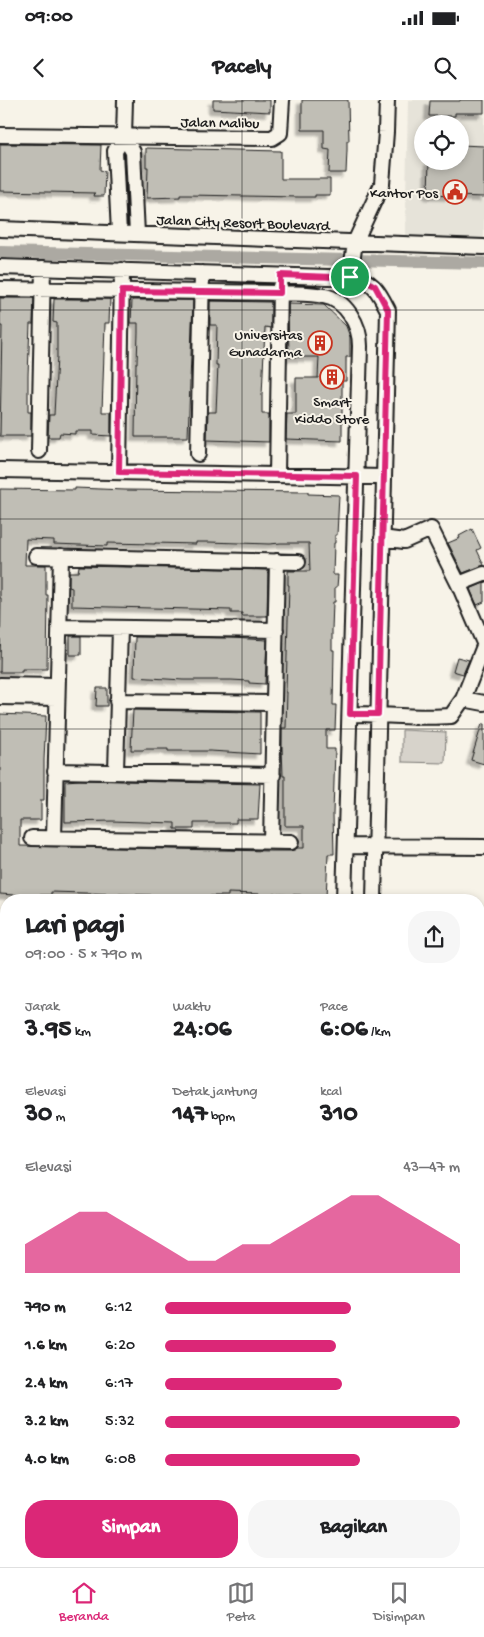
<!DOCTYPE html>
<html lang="id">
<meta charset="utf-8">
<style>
:root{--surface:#fff;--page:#f6f6f6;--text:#202124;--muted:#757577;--line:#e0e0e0;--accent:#db2777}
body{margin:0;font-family:"Gochi Hand",sans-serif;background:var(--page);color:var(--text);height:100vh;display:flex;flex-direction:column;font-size:19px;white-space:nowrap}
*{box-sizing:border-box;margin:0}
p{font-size:16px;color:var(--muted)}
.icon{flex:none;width:28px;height:28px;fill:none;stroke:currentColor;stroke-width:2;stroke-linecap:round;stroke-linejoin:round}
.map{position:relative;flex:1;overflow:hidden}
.sheet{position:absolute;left:0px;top:794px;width:485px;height:674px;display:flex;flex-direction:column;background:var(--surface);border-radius:20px 20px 0 0;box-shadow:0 2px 8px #0003}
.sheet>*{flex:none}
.controls{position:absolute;left:414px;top:15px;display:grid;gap:10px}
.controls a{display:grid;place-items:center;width:55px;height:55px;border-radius:50%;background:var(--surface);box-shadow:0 2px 8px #0003;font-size:25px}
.pin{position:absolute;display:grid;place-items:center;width:42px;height:42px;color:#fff;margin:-21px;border:2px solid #fff;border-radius:50%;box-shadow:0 1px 5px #0007}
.round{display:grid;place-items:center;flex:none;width:52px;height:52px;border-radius:20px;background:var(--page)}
.headline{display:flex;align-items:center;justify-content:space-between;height:85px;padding:0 25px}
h1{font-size:28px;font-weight:800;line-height:38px}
.metrics{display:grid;grid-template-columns:repeat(3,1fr);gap:8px;height:85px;padding:5px 25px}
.metrics div{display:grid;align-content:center}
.metrics b{font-size:25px;font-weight:800}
.metrics small{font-size:14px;font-weight:400}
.metrics p{font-size:14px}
.chart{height:140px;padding:10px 25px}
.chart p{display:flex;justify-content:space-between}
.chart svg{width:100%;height:90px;margin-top:5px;fill:var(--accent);opacity:.7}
.cta{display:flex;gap:10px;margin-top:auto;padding:10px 25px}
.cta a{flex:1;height:58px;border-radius:20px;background:var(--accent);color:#fff;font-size:20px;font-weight:800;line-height:58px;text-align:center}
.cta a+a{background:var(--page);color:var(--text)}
ul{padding:0 25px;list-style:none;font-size:16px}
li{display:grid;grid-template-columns:80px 60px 1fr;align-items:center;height:38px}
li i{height:12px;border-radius:6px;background:var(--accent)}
.status{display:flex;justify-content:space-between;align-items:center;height:35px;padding:0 25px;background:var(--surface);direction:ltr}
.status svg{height:14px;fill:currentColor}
header{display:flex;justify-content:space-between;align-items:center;height:65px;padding:0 25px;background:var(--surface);font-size:22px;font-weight:800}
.tabs{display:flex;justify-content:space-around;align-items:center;height:70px;border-top:1px solid var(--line);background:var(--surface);font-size:14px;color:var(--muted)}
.tabs a{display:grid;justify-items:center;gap:2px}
.tabs .active{color:var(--accent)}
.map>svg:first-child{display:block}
.built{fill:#e6e3d9;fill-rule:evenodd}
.park{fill:#d7d3cb;stroke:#7a7874}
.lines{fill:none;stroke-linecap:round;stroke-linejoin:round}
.canal{stroke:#aca9a2;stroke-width:12}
.building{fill:#c0beb5;stroke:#1c1c1c;filter:url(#shadow)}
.minor-casing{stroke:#1c1c1c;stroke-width:18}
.minor{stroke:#f7f3e8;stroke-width:14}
.route-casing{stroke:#fff;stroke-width:10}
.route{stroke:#db2777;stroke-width:6}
.grid{fill:none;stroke:#1c1c1c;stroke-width:1;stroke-opacity:0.55}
.labels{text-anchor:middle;stroke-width:4;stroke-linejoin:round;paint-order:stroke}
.street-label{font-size:15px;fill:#1c1c1c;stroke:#f7f3e8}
.poi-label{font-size:15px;fill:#1c1c1c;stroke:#f7f3e8;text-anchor:end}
</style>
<div class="status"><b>09:00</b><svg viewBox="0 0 49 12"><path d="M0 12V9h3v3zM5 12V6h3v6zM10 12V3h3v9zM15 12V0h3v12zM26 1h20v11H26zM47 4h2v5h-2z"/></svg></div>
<header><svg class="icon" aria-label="back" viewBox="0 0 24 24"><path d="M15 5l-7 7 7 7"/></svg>Pacely<svg class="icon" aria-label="search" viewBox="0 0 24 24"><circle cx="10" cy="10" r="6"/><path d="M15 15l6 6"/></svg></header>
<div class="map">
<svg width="484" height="1467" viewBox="0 0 484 1467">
<defs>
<filter id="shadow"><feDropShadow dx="-4.5" dy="4.5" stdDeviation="1" flood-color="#0004"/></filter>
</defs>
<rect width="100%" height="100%" fill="#f7f3e8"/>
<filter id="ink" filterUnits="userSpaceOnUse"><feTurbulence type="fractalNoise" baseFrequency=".02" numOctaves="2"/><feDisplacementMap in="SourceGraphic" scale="10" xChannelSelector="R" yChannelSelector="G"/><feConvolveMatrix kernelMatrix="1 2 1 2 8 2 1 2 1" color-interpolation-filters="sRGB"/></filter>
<g filter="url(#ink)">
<!-- built -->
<path class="built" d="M408,0H484V148L405,147ZM422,24H460V61H422Z
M61,1461H351V1467H61Z"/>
<!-- park -->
<path class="park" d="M402,630L446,632L445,663L402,662Z"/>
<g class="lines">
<!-- canal -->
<path class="canal" d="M0,152L484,163
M0,1190H6
M479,1197H484"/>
</g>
<!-- building -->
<path class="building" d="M213,0H270V12L213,9Z
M302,0H348L349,41H347V50L346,73H329L330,50L324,49V30H302Z
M460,0H484V13H455V16H429L430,1H460Z
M0,44L101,45L100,70L105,71L104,96H94L95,93L0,91Z
M460,45L484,46V97L428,95L429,61H460Z
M146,48L281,51V79H330V95H315V97H299L188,95H180V97L147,98L148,67H146Z
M0,198H34L33,224H30L28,275V312H31V336H0L2,226H0Z
M54,199H110L109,223H105L102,312H111V336L93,335V331H75V334L60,333L59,337H48L49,315H54L57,256V223L53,222Z
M132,200H193L188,337H135L136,263H137L138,233V223H131Z
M210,201L271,202V228L265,227L262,296V314H269V342L207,340L208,312H216L218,265H216L217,225H210Z
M288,204L324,205L346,226L350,237V257H346V281H342V341L286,339L287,314H296V278H318L319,257H289Z
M75,388L125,390L308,392V394L339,395L337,435H335V443H334L333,475H338L337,487H335V502H333L332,530V550H334L333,605H336L335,630H326V649H335L333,714L334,754H328L326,798L301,797V795L273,794V798H260V794L228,793V796H210V797L151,796V795L51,792V795H29V796L0,794V614L46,616L44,660V700H41V720H20V746L271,751H291L297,748H304V726H285V676H283L282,647V628H286L287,592H286L289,485H288V471H310L309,443H281L269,444L209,442H196V444L155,443V444L107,443V446L54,444V440L26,439L25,465H46V495H48L47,569H22V572H0L1,498H0V389L75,390Z
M472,429L481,448L477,450L484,465L463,473L448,443L460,438L459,436Z
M79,466L268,470L267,516H242V513H231V510L72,506V488L69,487V472H78Z
M484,483V502L477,505L470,489Z
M70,536H81V555H70Z
M135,537L231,538L267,540L265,584L249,583V581L231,580H183L134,577Z
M457,557L469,560L463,574L453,571Z
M97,588H107V606H96Z
M133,610L260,612V654L210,651H168V649H144V650H131Z
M482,624H484V664L471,660Z
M80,680L260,684L258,719H236V723H194V729H175V723L112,721L65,722V681Z"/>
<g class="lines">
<!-- minor casing -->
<g class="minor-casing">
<path id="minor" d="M0,35L272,38L280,33L282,0
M124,37L133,52L137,134
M0,129L484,147
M119,133L115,51L124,37L125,0
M0,167L360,178C376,185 380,195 388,210L374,800
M350,177L355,142L382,84L386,32L387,0
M0,189L280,193C294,194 310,193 324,196C346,200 360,225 360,246L344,800
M39,351L43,168
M198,354L202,173
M0,370L384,377
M119,372L122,170
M277,375L280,186
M382,438L404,441L431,429L459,485
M36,456L298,462
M484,474L464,482L459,485L484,543
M59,527L276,530
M0,585L57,586
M0,597L57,598
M463,599L484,603
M117,601L274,603
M350,614C384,614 417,619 451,616L463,599L484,546
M55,671L273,675
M116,671L120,528
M32,738L291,742
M54,738L61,456
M271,742L277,461
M346,746L484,747
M0,832H6
M0,922H6
M0,1076H6
M0,1148H6
M0,1173H6
M479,1183H484
M0,1203H6
M479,1214H484
M0,1220H6
M479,1277L484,1278
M0,1295L6,1296
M479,1322H484
M479,1363H484
M479,1403H484
M54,1461V1467
M357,1467V1461
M426,1467L427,1461
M470,1467L471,1461"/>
</g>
<!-- minor -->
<use href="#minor" class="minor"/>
</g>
</g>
<g class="lines" filter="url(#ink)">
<!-- route casing -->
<g class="route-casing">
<path id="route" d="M280,175L360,178L375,186L388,210L378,614H350L357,376L119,372L122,191L280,193Z"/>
</g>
<!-- route -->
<use href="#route" class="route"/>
</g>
<!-- grid -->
<path class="grid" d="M242,0V800M0,210H484M0,419H484M0,629H484M0,838H6M479,838H484M0,1048H6M479,1048H484M0,1257H6M479,1257H484M242,1461V1467"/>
<!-- icons -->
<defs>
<g id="civic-ring" transform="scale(1.25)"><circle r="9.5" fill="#f7f3e8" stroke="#c8321e" stroke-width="1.5"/><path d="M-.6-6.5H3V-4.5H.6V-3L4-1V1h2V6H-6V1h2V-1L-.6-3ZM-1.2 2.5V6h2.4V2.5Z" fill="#c8321e"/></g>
<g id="building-ring" transform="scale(1.25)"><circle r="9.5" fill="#f7f3e8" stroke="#c8321e" stroke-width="1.5"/><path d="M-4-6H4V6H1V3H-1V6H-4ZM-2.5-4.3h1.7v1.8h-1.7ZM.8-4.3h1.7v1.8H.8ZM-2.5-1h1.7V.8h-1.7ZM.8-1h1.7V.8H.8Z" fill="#c8321e"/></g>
</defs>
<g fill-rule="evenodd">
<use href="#civic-ring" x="455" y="92"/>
<use href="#building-ring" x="320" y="243"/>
<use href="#building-ring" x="332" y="277"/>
</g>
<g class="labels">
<!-- street labels -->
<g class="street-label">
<text transform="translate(220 22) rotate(1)" y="5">Jalan Malibu</text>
<text transform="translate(243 122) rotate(2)" y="5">Jalan City Resort Boulevard</text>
</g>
<!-- poi labels -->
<g class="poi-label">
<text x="438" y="97">Kantor Pos</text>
<text x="302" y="239">Universitas<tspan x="302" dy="17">Gunadarma</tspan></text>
<text x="332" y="306" text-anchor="middle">Smart<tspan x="332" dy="17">Kiddo Store</tspan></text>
</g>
</g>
</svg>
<div class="controls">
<a><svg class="icon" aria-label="locate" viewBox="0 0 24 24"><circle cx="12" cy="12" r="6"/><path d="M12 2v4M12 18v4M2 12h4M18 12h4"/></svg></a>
</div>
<div class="pin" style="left:350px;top:177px;background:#1e9e55"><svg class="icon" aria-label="arrive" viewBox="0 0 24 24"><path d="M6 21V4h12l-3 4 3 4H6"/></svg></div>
<section class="sheet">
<div class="headline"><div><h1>Lari pagi</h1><p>09:00 · 5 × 790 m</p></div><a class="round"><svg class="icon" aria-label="share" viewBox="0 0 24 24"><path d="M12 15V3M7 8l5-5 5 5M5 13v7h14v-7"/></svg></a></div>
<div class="metrics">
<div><p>Jarak</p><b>3.95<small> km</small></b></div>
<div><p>Waktu</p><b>24:06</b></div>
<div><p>Pace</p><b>6:06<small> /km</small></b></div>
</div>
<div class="metrics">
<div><p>Elevasi</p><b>30<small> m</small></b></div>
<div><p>Detak jantung</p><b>147<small> bpm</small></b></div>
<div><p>kcal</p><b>310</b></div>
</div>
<div class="chart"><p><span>Elevasi</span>43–47 m</p>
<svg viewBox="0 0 160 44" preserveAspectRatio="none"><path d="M0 44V30L10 22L20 14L30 14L40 22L50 30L60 38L70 38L80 30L90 30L100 22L110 14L120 6L130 6L140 14L150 22L160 30V44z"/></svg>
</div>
<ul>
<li><b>790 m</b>6:12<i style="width:63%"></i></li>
<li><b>1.6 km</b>6:20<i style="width:58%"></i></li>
<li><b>2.4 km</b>6:17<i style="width:60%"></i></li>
<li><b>3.2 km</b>5:32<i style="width:100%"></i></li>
<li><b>4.0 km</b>6:08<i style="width:66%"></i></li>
</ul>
<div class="cta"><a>Simpan</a><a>Bagikan</a></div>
</section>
</div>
<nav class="tabs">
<a class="active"><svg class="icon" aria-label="home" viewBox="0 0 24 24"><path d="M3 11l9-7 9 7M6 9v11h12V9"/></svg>Beranda</a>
<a><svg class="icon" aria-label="map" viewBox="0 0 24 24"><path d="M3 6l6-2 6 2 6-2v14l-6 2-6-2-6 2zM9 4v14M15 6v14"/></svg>Peta</a>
<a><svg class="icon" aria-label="saved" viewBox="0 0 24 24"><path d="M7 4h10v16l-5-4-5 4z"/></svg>Disimpan</a>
</nav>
